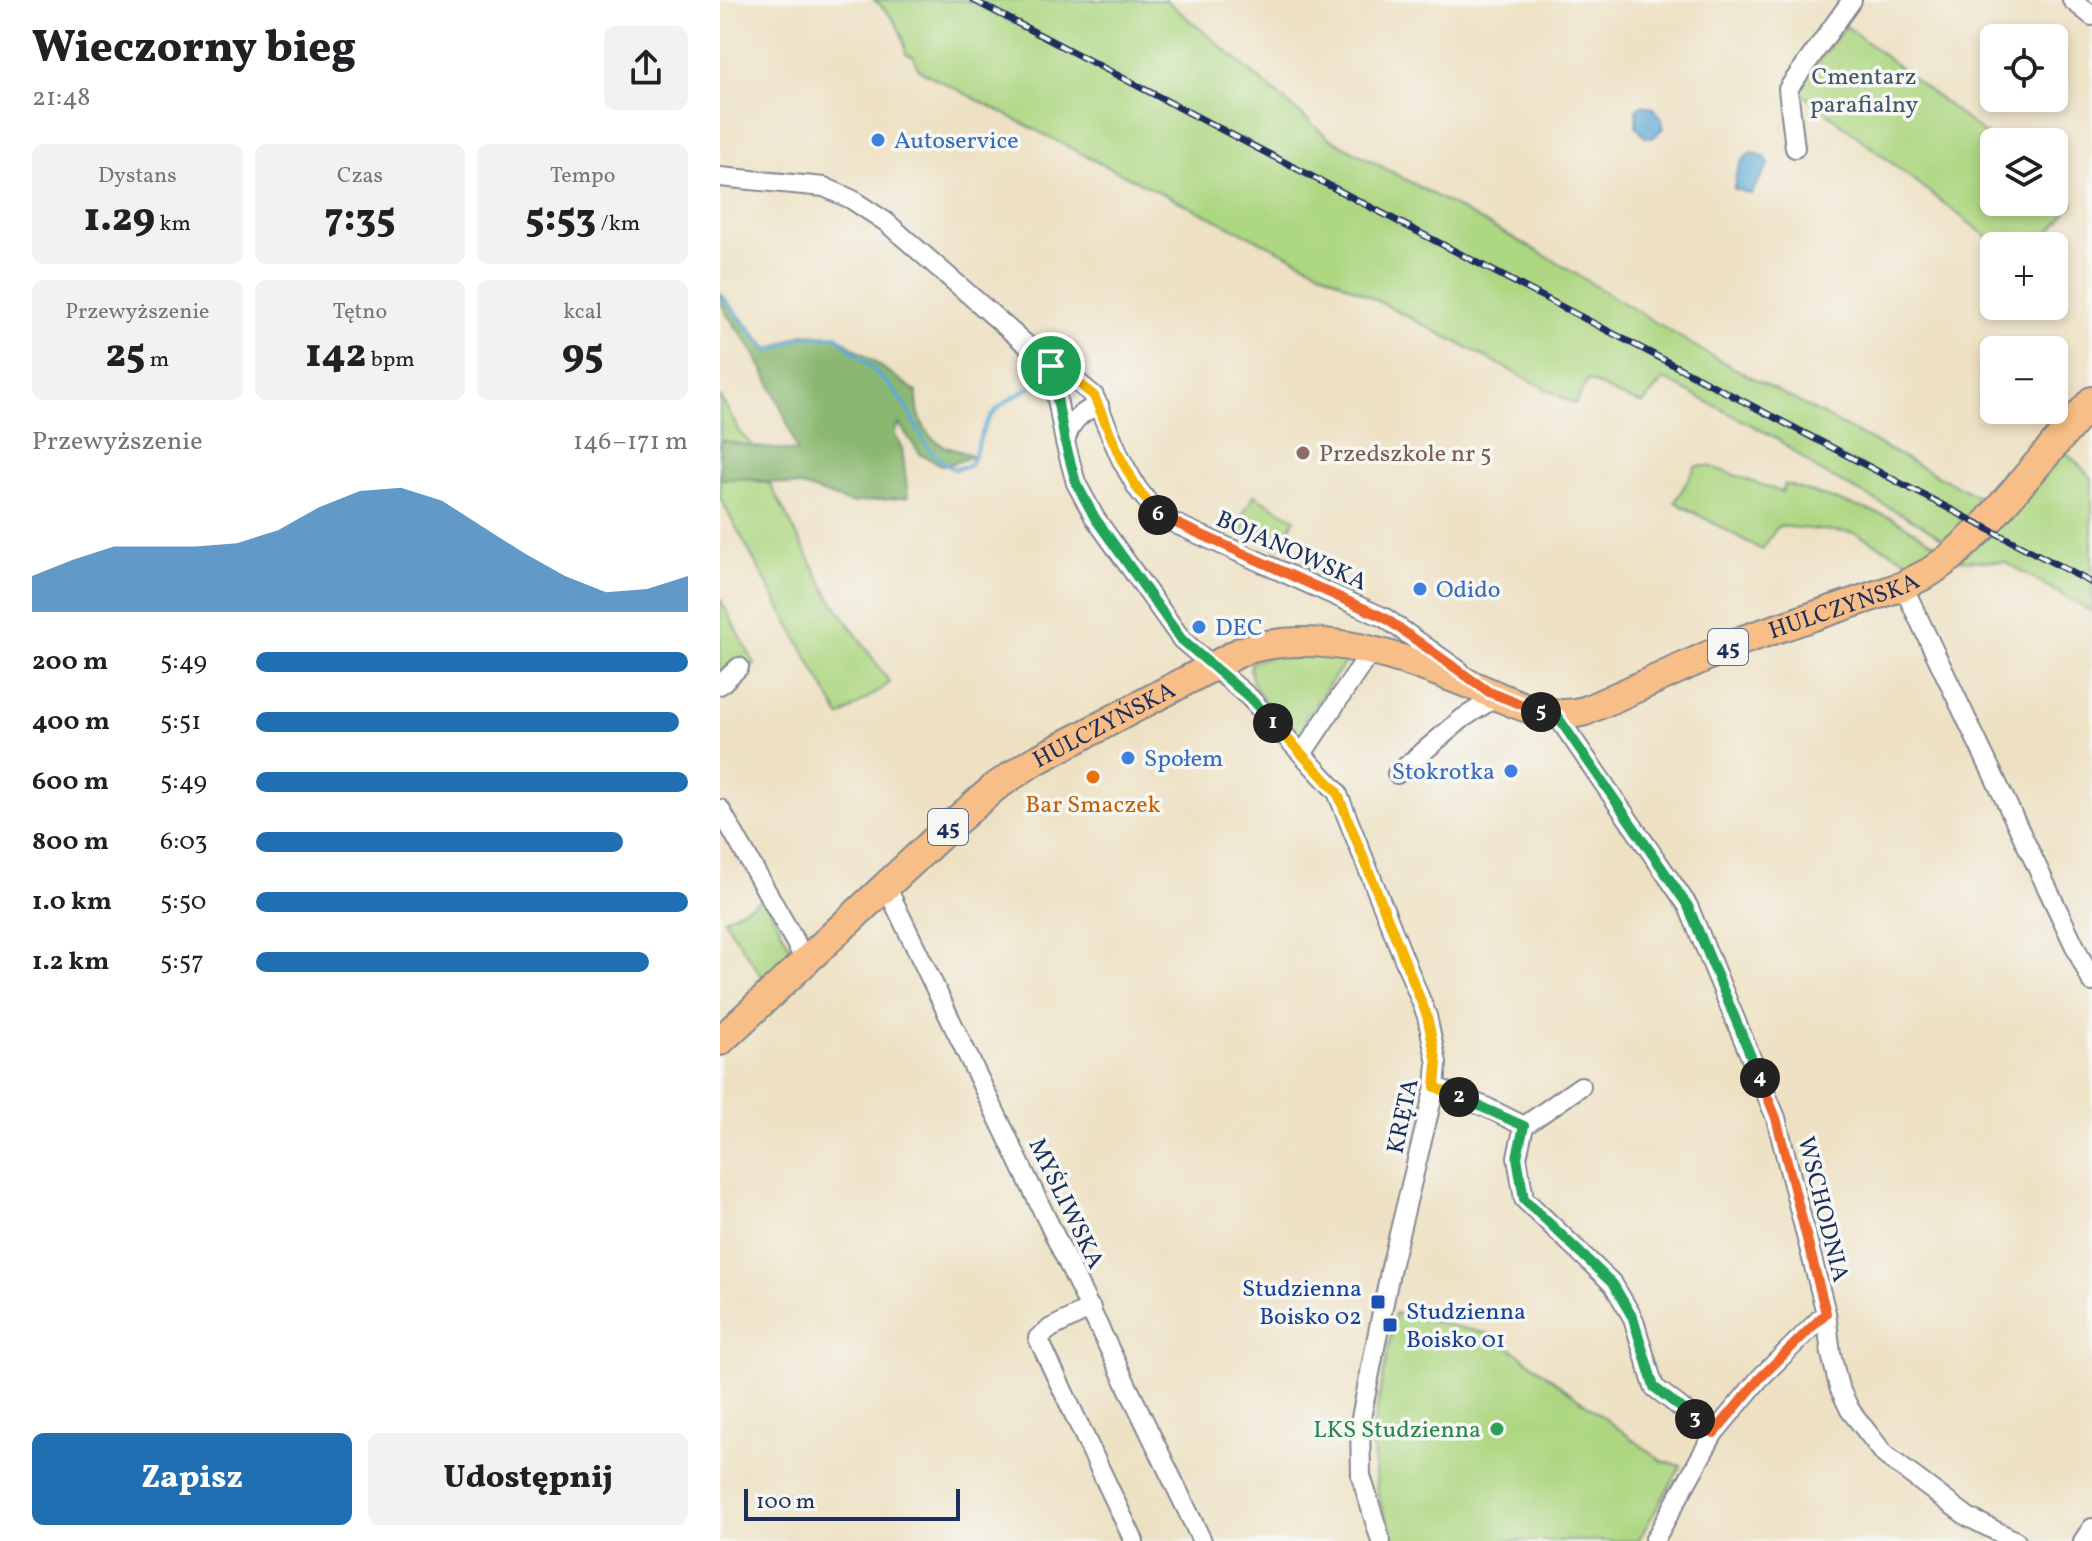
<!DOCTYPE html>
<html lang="pl">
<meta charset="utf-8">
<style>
:root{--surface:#fff;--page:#f2f2f2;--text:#202124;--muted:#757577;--accent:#1f6fb2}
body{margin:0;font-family:Vollkorn,serif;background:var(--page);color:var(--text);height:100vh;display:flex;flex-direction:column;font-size:30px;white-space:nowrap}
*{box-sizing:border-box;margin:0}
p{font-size:26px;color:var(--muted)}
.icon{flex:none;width:44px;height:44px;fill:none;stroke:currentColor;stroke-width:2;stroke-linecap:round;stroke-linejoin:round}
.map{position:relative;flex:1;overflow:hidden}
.panel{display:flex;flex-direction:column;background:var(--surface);width:720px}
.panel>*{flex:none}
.tools{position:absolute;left:1260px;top:24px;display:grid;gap:16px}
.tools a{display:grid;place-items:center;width:88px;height:88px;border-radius:12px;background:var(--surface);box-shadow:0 4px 12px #0003;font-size:40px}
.scale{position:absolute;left:24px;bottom:20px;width:216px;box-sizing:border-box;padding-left:8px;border:4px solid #1b2f5e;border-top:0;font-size:22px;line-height:28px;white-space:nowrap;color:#1b2f5e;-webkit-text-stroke:6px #f6f6f2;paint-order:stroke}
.pin{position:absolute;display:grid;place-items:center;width:68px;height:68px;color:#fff;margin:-34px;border:4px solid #fff;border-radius:50%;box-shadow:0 2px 8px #0007}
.km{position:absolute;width:40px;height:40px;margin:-20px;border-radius:50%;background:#222;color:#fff;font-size:22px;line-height:40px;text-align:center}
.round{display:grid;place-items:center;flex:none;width:84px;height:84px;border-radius:12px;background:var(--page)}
.headline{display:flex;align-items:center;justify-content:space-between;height:136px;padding:0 32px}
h1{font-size:44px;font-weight:800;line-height:60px}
.metrics{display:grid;grid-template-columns:repeat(3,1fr);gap:12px;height:136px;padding:8px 32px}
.metrics div{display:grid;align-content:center;border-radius:12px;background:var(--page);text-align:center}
.metrics b{font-size:40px;font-weight:800}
.metrics small{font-size:22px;font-weight:400}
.metrics p{font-size:22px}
.chart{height:224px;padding:16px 32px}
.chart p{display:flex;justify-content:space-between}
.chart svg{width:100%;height:144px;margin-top:8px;fill:var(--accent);opacity:.7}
.primary-button{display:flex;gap:16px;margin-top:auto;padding:16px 32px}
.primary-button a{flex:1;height:92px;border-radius:12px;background:var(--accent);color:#fff;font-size:32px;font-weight:800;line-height:92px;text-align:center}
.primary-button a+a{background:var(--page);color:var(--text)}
ul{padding:0 32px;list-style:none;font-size:26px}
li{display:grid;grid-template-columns:128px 96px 1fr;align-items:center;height:60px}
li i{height:20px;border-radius:10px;background:var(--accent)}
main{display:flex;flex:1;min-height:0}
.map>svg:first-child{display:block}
.green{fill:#aed782;stroke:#648370;stroke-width:2}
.forest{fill:#8ab870;stroke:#527467;stroke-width:2}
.water{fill:#5ba8d4;stroke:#3b6c99;stroke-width:2}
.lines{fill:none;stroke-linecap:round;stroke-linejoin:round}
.stream{stroke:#5ba8d4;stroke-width:4}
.minor-casing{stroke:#848890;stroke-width:22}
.primary-casing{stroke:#848890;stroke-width:32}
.minor{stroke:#fff;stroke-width:18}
.primary{stroke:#f7be87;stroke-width:28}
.rail-casing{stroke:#1b2f5e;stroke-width:7}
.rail{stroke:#f6f6f2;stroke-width:4;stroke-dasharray:12;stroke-linecap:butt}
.split-1-casing{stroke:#fff;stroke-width:16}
.split-2-casing{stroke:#fff;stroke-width:16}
.split-3-casing{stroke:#fff;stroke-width:16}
.split-4-casing{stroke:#fff;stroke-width:16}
.split-5-casing{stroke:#fff;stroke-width:16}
.split-6-casing{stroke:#fff;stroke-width:16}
.split-7-casing{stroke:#fff;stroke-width:16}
.split-1{stroke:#22a559;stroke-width:10}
.split-2{stroke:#f5b400;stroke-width:10}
.split-3{stroke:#22a559;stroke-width:10}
.split-4{stroke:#f0652b;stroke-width:10}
.split-5{stroke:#22a559;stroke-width:10}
.split-6{stroke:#f0652b;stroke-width:10}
.split-7{stroke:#f5b400;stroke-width:10}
.shop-dot{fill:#3f7fe0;stroke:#f6f6f2;stroke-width:3}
.education-dot{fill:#8d6e63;stroke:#f6f6f2;stroke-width:3}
.food-dot{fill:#e8710a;stroke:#f6f6f2;stroke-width:3}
.transit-dot{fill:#1a4fb4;stroke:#f6f6f2;stroke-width:3}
.leisure-dot{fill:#2e9e5b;stroke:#f6f6f2;stroke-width:3}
.labels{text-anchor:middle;stroke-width:7;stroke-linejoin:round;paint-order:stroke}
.shield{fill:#f6f6f2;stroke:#5d6b8a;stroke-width:2}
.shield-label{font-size:22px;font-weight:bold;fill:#1b2f5e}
.park-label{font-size:24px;fill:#405967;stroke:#f6f6f2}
.shop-label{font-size:24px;fill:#366cbe;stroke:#f6f6f2;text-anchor:start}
.education-label{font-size:24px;fill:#785e54;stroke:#f6f6f2;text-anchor:start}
.street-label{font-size:24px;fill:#1b2f5e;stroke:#f6f6f2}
.food-label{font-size:24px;fill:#c56008;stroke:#f6f6f2}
.transit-label{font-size:24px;fill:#164399;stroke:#f6f6f2;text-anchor:end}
.leisure-label{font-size:24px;fill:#27864d;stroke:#f6f6f2;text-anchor:end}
</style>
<main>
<section class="panel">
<div class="headline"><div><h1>Wieczorny bieg</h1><p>21:48</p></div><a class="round"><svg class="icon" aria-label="share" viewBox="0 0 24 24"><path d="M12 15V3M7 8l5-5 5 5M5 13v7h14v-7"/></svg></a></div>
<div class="metrics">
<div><p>Dystans</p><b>1.29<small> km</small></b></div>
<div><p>Czas</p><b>7:35</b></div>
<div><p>Tempo</p><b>5:53<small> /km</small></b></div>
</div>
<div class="metrics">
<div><p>Przewyższenie</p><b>25<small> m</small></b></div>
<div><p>Tętno</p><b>142<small> bpm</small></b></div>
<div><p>kcal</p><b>95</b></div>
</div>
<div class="chart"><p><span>Przewyższenie</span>146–171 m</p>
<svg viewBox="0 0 160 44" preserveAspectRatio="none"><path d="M0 44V33L10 28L20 24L30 24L40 24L50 23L60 19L70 12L80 7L90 6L100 10L110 18L120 26L130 33L140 38L150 37L160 33V44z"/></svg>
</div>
<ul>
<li><b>200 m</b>5:49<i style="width:100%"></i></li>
<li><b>400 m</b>5:51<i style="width:98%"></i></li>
<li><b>600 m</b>5:49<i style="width:100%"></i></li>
<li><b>800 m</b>6:03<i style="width:85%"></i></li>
<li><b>1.0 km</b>5:50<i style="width:100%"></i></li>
<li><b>1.2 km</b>5:57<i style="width:91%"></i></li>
</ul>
<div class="primary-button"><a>Zapisz</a><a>Udostępnij</a></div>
</section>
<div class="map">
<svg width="1372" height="1541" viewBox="0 0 1372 1541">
<rect width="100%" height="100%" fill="#f6f6f2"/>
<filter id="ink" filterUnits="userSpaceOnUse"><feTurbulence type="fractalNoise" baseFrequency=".0125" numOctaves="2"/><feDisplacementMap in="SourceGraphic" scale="16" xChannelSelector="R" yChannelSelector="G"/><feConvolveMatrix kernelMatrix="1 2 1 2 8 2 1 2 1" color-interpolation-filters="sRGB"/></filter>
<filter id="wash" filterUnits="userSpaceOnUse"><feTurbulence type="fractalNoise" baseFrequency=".006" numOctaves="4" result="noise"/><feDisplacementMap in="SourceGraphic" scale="32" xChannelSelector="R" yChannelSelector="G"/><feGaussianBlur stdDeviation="1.8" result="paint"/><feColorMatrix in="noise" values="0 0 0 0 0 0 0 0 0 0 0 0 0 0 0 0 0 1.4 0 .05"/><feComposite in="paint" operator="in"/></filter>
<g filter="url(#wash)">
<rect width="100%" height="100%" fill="#eee1c3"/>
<!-- green -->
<path class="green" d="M154,0H446L609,138L828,257L991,356L1270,503L1227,542L1199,523L1099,471L1058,439L944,379L923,404L900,396L868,380L855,404L581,261L374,160L199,70L193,56L186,54C184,31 172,14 154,0Z
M1126,26L1275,142L1274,202H1334V188L1354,203L1318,246H1279L1076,89Z
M0,396L21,434L34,447L0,440Z
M1345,451L1372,478V612L1285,562L1236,560L1298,509Z
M976,466H989L1062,492L1065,484L1170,517L1221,547L1199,566L1135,533L1058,526L1042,550L955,502Z
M22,478L50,484L108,594L170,683L120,717L0,498V479Z
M534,495L575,519L558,548L517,525Z
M0,599L35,664L26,672L14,661L0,673Z
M558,654L628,658L584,720L591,726L582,739C563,718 525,692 531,662Z
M44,898L74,954L44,980L4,919Z
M675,1313L773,1335L942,1461L961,1466L918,1541H674L657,1493L652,1435Z"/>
<!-- forest -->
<path class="forest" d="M0,293L49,350L83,334L117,336L197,392C196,413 203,436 224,446C233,450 244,452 254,456L224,466L201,455L179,424L174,433L182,448L188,497L130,503L85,487L22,478L0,479V440L34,447L77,451C63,408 46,369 20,332C11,320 0,308 0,293Z"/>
<!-- water -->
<path class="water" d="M922,105L934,108L941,118L943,128L933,138L925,137L916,127L917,108Z
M1031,152L1045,157L1049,163L1031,194L1014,189C1015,174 1019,161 1031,152Z"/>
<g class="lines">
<!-- stream -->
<path class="stream" d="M3,297L46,350L58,348L81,337L117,336C137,356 162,375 179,397C202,426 197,449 234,469L249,466C257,453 258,441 264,428C274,405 298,394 319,383"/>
</g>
</g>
<g filter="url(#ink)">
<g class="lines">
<!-- minor casing -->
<g class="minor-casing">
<path id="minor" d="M1352,0L1372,16
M1075,148L1068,89L1132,0
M0,177L104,187L131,199L166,222L331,366L355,380L374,396L401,459L417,488L440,517L665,618L740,671
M331,366L345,442L356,483L375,518L462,640L530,698L617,792L707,1016L717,1063L715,1087L671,1267L640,1423L641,1476L661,1541
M345,442C350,422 359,413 379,405
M1183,586L1372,982
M0,685L19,667
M837,716L968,906L1056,1118L1106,1313L1111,1354L1119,1387L1130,1410L1165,1455L1248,1517L1296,1541
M582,754L651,651
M677,774L743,718L778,696
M0,809L86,961
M166,886L482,1541
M715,1087L766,1107L804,1126L861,1086
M804,1126L797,1157L804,1199L893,1284L913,1318L934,1387L994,1433
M371,1308L331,1328L318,1338L414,1541
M934,1541L994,1433L1040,1378L1106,1313
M1363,1541L1372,1528"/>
</g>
<!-- primary casing -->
<g class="primary-casing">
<g id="primary">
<path id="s1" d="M0,1041L227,829L275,787L311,763L522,651C600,626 682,657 754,686C790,701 826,722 865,711L1023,640L1183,586L1210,572L1231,557L1264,526L1372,401"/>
</g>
</g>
<!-- minor -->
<use href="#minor" class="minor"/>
<!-- primary -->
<use href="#primary" class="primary"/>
<!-- rail casing -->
<g class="rail-casing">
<path id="rail" d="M253,0L1372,583"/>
</g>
<!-- rail -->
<use href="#rail" class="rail"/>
</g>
</g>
<g class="lines" filter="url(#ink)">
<!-- split-1 casing -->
<g class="split-1-casing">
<path id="split-1" d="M331,366L345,442L356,483L375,518L462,640L530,698L553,723"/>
</g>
<!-- split-2 casing -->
<g class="split-2-casing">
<path id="split-2" d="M553,723L617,792L707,1016L717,1063L715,1087L739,1097"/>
</g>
<!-- split-3 casing -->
<g class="split-3-casing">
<path id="split-3" d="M739,1097L804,1126L797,1157L804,1199L893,1284L913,1318L934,1387L975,1419"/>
</g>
<!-- split-4 casing -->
<g class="split-4-casing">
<path id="split-4" d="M975,1419L994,1433L1040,1378L1106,1313L1056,1118L1040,1078"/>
</g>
<!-- split-5 casing -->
<g class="split-5-casing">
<path id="split-5" d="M821,712L837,716L968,906L1040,1078"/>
</g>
<!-- split-6 casing -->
<g class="split-6-casing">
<path id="split-6" d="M438,515L665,618L769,692L821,712"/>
</g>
<!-- split-7 casing -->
<g class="split-7-casing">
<path id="split-7" d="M331,366L355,380L374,396L401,459L417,488L438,515"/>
</g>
<!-- split-1 -->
<use href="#split-1" class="split-1"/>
<!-- split-2 -->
<use href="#split-2" class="split-2"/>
<!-- split-3 -->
<use href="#split-3" class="split-3"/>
<!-- split-4 -->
<use href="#split-4" class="split-4"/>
<!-- split-5 -->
<use href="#split-5" class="split-5"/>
<!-- split-6 -->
<use href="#split-6" class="split-6"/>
<!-- split-7 -->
<use href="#split-7" class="split-7"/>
</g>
<!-- markers -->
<g class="shop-dot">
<circle cx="158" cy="140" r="8"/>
<circle cx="700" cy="589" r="8"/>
<circle cx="479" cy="627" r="8"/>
<circle cx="408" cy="758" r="8"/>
<circle cx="791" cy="771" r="8"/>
</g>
<circle class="education-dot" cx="583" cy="453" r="8"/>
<circle class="food-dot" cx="373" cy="777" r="8"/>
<g class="transit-dot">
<rect x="650" y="1294" width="16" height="16" rx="4"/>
<rect x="662" y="1317" width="16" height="16" rx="4"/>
</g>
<circle class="leisure-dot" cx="777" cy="1429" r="8"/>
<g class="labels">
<!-- shield labels -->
<g class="shield">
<rect x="988" y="629" width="40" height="36" rx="6"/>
<rect x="208" y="809" width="40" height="36" rx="6"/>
</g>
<g class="shield-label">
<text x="1008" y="655">45</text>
<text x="228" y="835">45</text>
</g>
<!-- park labels -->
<g class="park-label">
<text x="1144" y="84">Cmentarz<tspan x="1144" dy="28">parafialny</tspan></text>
</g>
<!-- shop labels -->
<g class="shop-label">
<text x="174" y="148">Autoservice</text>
<text x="716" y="597">Odido</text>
<text x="495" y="635">DEC</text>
<text x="424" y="766">Społem</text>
<text x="775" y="779" text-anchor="end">Stokrotka</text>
</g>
<!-- education labels -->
<g class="education-label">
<text x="599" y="461">Przedszkole nr 5</text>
</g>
<!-- street labels -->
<g class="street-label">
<text transform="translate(572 550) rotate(24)" y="8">BOJANOWSKA</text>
<text dy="8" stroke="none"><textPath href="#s1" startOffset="1292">HULCZYŃSKA</textPath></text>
<text dy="8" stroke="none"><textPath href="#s1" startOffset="500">HULCZYŃSKA</textPath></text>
<text transform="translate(682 1116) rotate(-78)" y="8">KRĘTA</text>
<text transform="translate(347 1203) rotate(64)" y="8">MYŚLIWSKA</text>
<text transform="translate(1104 1209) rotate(76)" y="8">WSCHODNIA</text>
</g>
<!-- food labels -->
<g class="food-label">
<text x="373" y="812">Bar Smaczek</text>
</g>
<!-- transit labels -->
<g class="transit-label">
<text x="642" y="1296">Studzienna<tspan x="642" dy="28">Boisko 02</tspan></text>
<text x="686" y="1319" text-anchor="start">Studzienna<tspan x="686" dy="28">Boisko 01</tspan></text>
</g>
<!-- leisure labels -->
<g class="leisure-label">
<text x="761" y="1437">LKS Studzienna</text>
</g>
</g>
</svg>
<div class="tools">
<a><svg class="icon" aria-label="locate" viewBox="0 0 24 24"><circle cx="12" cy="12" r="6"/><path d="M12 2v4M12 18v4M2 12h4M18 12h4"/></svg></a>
<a><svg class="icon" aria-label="layers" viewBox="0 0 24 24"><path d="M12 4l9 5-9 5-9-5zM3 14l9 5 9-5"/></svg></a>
<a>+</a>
<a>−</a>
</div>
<div class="scale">100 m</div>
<div class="pin" style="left:331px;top:366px;background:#1e9e55"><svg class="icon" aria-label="arrive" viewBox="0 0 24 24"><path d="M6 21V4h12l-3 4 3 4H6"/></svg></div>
<b class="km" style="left:553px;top:723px">1</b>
<b class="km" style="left:739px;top:1097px">2</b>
<b class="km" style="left:975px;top:1419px">3</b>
<b class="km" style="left:1040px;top:1078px">4</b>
<b class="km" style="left:821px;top:712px">5</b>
<b class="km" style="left:438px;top:515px">6</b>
</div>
</main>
